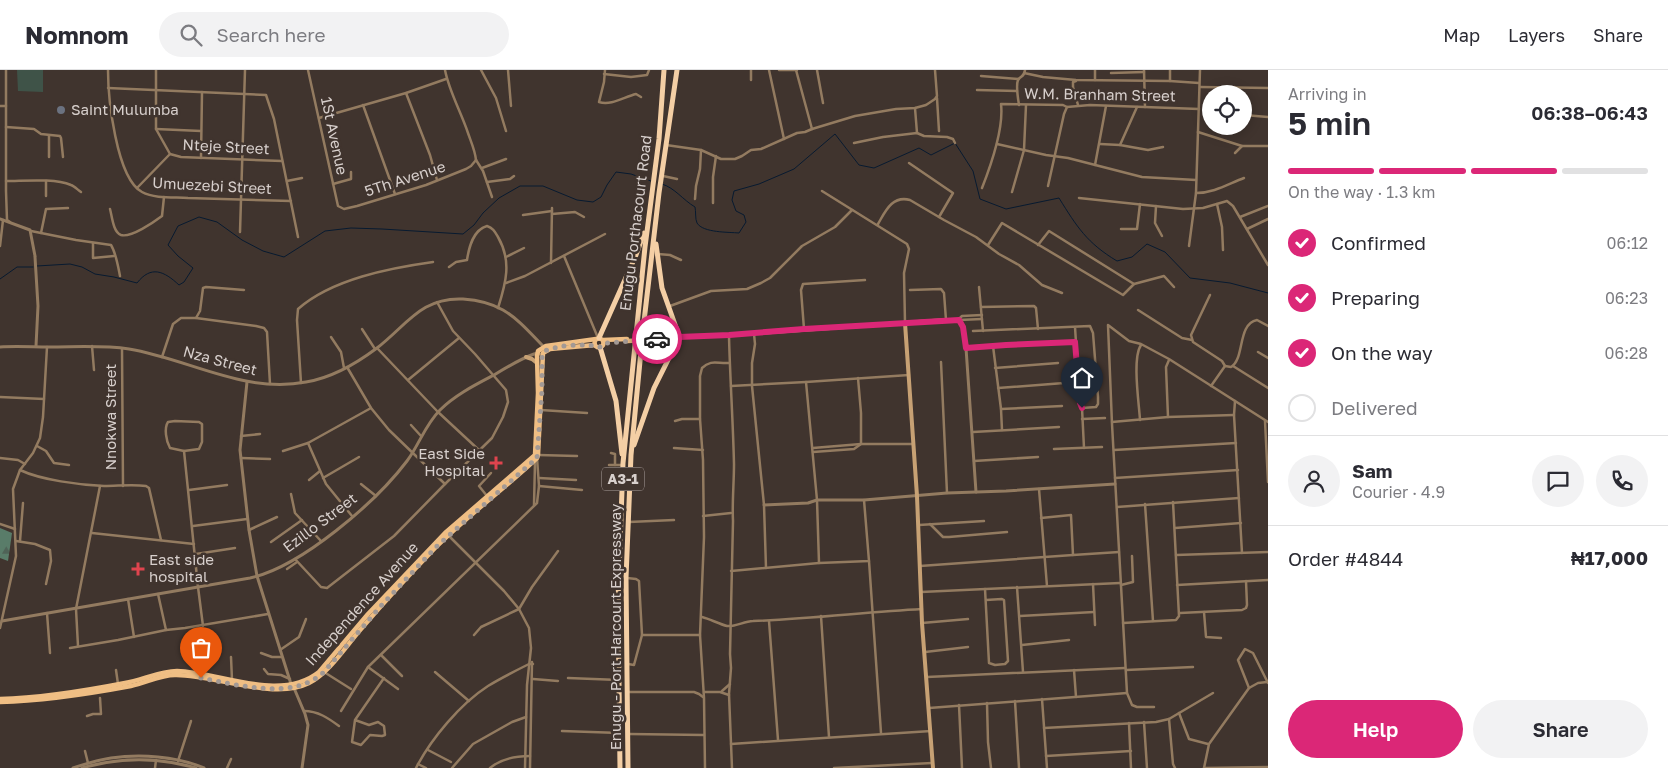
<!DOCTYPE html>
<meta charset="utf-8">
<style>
body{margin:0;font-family:"Golos Text",sans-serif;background:#f2f2f3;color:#2b2b33;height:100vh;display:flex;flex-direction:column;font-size:19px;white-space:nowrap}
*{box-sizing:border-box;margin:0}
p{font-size:16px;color:#7c7c81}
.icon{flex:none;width:28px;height:28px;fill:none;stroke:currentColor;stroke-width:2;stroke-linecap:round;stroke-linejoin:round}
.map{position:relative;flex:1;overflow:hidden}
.details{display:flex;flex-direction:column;background:#fff;width:400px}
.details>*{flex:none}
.controls{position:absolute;left:1202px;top:15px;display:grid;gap:10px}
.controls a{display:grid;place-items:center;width:50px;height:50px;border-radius:50%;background:#fff;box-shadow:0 2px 12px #0003;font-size:25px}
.pin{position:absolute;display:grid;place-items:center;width:42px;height:42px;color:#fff;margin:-51px -21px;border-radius:50% 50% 50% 0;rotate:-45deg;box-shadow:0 0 5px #0007}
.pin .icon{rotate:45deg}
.courier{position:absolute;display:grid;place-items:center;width:50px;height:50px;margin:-25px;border:4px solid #db2777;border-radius:50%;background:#fff;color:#222;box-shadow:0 1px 6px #0007}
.overview em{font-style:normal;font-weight:600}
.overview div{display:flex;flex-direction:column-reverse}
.overview{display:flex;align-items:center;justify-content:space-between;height:85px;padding:0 20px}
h1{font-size:32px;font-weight:600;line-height:38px}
.bar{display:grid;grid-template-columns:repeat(4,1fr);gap:8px 5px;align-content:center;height:60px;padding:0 20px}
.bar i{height:6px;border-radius:4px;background:#e1e1e2}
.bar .current{background:#db2777}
.bar p{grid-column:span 4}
.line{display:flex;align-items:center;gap:12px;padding:0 20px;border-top:1px solid #e1e1e2}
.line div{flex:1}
.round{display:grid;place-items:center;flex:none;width:52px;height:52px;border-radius:26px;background:#f2f2f3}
ol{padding:0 20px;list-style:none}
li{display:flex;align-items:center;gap:15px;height:55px}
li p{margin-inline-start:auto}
li .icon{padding:5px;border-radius:50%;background:#db2777;color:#fff;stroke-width:4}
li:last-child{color:#7c7c81}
li i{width:28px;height:28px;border:2px solid #e1e1e2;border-radius:50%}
.button{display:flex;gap:10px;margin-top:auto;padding:10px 20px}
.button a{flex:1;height:58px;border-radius:30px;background:#db2777;color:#fff;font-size:20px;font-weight:600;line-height:58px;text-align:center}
.button a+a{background:#f2f2f3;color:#2b2b33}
header{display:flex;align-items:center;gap:30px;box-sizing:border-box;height:70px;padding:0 25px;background:#fff;border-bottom:1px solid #e1e1e2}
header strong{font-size:24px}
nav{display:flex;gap:28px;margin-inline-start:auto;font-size:18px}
.search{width:350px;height:45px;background:#f2f2f3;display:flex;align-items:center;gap:12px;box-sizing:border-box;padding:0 18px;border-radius:28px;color:#7c7c81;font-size:19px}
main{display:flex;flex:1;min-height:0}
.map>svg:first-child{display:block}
.forest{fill:url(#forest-firs)}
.pitch{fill:#3f5348}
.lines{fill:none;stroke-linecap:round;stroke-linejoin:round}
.stream{stroke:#071a30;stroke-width:1}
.minor{stroke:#937b60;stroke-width:2.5}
.tertiary{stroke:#937b60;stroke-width:3}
.secondary{stroke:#c7a174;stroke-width:4}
.primary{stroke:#efbe84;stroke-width:4.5}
.trunk{stroke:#f4cfa5;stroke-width:5}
.primary-bridge{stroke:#efbe84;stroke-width:4.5}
.done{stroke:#a29995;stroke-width:5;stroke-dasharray:0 9}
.route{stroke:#db2777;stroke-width:6}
.worship-dot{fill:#6b7280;stroke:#40342e;stroke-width:2}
.health-dot{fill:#e0444e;stroke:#40342e;stroke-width:2}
.labels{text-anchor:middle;stroke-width:5;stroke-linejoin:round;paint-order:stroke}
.shield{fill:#40342e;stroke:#aaa09d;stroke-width:1}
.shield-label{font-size:14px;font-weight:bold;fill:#d7cfcc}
.street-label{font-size:15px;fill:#d7cfcc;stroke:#40342e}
.poi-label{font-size:15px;fill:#d7cfcc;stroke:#40342e;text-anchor:start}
</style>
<header>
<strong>Nomnom</strong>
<div class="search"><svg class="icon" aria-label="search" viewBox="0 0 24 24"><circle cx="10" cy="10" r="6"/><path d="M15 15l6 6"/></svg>Search here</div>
<nav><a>Map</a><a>Layers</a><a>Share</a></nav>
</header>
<main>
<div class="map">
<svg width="1268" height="698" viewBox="0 0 1268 698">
<defs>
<pattern id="forest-firs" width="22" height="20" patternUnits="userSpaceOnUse" patternTransform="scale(1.25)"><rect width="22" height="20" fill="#597c69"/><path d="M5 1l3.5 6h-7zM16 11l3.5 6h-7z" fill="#4f6357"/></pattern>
</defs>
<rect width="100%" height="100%" fill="#40342e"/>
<!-- forest -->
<path class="forest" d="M0,458L12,463L8,491L0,488Z"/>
<!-- pitch -->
<path class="pitch" d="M17,0H43V22L18,21Z"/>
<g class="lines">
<!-- stream -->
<g class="stream">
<path d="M662,114C675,118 683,130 695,137C696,141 695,149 697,153C703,163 729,162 739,163L746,152L744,145L736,141L732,130L734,121L759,114L794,99L835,64L859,95L874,98L919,78L931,85L955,73L973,101L980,129L1006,139L1059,128C1077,157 1087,173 1117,191L1132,187L1147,174L1165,182L1190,208L1230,213L1268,223"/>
<path d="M37,196L70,194L82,197L95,204L114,207L137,213C151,195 164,201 179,215L184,212L193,198L178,186L168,175L178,156L199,147L217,152L242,170L263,181L284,187L325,161L351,158L382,159L463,164L474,155L483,143L499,128L520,116H543L577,130L593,132L601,127L607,115L616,102L631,104L651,111"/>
<path d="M0,209L17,197H33"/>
</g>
<!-- minor -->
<g class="minor">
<path d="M6,0V121L7,150L10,152"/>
<path d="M108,0C108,27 116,108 142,122C155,129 174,127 188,128C222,129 257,130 291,131"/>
<path d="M156,0V59L170,84L181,87L282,91"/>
<path d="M308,0L338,136L344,139L357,136L426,115L466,99L471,96L476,90"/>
<path d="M445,0C449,21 461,42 468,63C471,72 475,80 476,90"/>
<path d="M481,0L496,28L506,61"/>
<path d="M508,0L511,36"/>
<path d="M605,0L604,12L599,32C611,36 624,27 636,24L641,27"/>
<path d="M751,0V10"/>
<path d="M769,0L784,69"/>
<path d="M779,0H797"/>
<path d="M796,0L812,59"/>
<path d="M817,0L823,33"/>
<path d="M1144,0L1145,37"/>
<path d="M1024,3L1043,7L1076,10L1170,11V0"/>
<path d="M1111,3L1144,2"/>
<path d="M604,4L631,7L647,5L649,0"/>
<path d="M981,6L1019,9"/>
<path d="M1095,10V0"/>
<path d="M1076,11L1073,12V17L1078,35"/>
<path d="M1170,11L1199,13"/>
<path d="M1200,17L1268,18"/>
<path d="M108,18L266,25L274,49L298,167"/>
<path d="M977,20L1017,21"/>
<path d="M406,23L430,85L437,110"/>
<path d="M1234,24V17"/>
<path d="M937,28L939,61"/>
<path d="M363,35L395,124"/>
<path d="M1019,35C1018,29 1016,15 1018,10C1021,5 1024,8 1025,0"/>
<path d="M0,36H6"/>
<path d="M1137,37L1120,75L1148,80L1163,77"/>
<path d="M915,38L917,63"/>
<path d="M1244,45L1268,47"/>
<path d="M319,48L406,23L446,9"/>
<path d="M6,57L34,59L41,64L60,66L61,68L63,87"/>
<path d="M156,59L201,61"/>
<path d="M1198,62L1242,76H1268"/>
<path d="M49,66V87"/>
<path d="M854,73L883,67L917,63L924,66L947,67L953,69L955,73"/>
<path d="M997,74L1046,85L1068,88L1142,107L1196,110"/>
<path d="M1100,74L1120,75"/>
<path d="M666,75L701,80L721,89H735L742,86L751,80L761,79L797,63L805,62L812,59L855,46L896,39L915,38L926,35L935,29L937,26L935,0"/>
<path d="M1235,83L1242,76"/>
<path d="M201,88L202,22"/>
<path d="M476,90L483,101L492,127"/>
<path d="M909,93L953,123L939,147"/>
<path d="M1095,95L1106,36"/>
<path d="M482,98L506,89"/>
<path d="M663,106L677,109"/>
<path d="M6,111C24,111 54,108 71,115C74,116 78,120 81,122"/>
<path d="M46,111V126"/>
<path d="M287,111L302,108"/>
<path d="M487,112L510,109L514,106"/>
<path d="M333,114L351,109V102"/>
<path d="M1048,116L1064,44L1067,37"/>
<path d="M137,118L170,84"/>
<path d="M982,118C991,95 1004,59 1001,34L1063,35L1067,37L1090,35L1199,39"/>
<path d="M822,121L907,174L909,179L904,203L905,253"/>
<path d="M1012,122L1024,80L1026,35"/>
<path d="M1196,123C1214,123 1228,114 1244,108"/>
<path d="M1079,128L1183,139L1203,138L1227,131L1233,136L1268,195"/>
<path d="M695,129L696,116L700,99L701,80"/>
<path d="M713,133V107L716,86"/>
<path d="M1217,134L1222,157L1223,180"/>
<path d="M1156,136L1155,153L1162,166"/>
<path d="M110,139C112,146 113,162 121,165C131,168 154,152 162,146L164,127"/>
<path d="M552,144L575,142L584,147"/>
<path d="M523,145L552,141"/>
<path d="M1240,147L1268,136"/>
<path d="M878,154C885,142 892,125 910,130L944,150L976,167L999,184L1019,195L1042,215L1062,223"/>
<path d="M1121,159H1137L1140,134"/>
<path d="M1247,159L1268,149"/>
<path d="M31,161L76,170L111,175C116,183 118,196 120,206"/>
<path d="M240,162L245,0"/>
<path d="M41,163L46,139L68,138"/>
<path d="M93,173V188L114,186"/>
<path d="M988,175L1002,153L1123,225L1134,214L1164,206L1174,217"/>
<path d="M1038,175L1049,161L1134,214"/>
<path d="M0,176L3,150"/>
<path d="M1189,176L1196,123L1200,0"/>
<path d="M658,184L670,185L681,190"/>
<path d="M564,186L598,268"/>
<path d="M506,187L524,178"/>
<path d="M551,193L552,138"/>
<path d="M449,197L456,192L467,190C469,177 473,160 487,156C493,158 495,162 498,167C512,191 506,213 498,238"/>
<path d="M506,213L525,206L605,164"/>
<path d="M979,217L983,261"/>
<path d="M910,220L941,219L944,223L946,250"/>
<path d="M1210,225L1191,265L1193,272L1222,291L1225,296"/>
<path d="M437,232L453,261L475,284L506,320L508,332L503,347L492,368L445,414"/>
<path d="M670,236L711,221L747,219L761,213L770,208L802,176L835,157L852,140"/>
<path d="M981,237L1034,236L1036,238L1038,259"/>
<path d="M1138,240L1182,268L1192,270"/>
<path d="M196,248L200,241L203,218L206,217L244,220"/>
<path d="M959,249L962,246L982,245"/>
<path d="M959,250L982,249"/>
<path d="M362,259L375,279"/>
<path d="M804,259L801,220L803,214L865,210"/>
<path d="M973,261L1090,256L1093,263L1098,327V334L1096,337L1082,338L1080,335L1075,257"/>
<path d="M754,264L755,274L752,293V316L764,435L766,498"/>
<path d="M729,266C730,308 733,351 734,394C734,413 732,433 733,451L730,584L731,598L729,624L732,698"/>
<path d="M331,267L341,282L344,298"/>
<path d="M92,276L94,300"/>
<path d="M993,276L1001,339L1002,360"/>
<path d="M377,278L438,342L480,381"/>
<path d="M966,278L1006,275L1075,272"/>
<path d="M122,279L123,416"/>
<path d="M1258,282L1268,288"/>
<path d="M162,287L173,254L181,248H196L256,256L264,258L267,262L270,314"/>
<path d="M941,292L947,423"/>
<path d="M1233,296L1268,318"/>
<path d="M995,298L1058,293"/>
<path d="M408,310L459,268"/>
<path d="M806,312L817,430L819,493"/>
<path d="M301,313L297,250L298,239C332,209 390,198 433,192"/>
<path d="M731,316L806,312L909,305"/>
<path d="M1211,316L1225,296L1231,297C1245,289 1237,254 1257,250L1268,256"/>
<path d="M998,318L1064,313"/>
<path d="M0,327L44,329"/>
<path d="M1235,331L1234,345L1242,483"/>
<path d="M1082,338L1084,378"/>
<path d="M1001,339L1062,336"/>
<path d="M541,340L587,343"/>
<path d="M1168,347L1166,297L1169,290"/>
<path d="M1082,349L1105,348"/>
<path d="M1140,350C1139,333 1132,288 1141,275"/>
<path d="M175,351L199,352L202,354V372L199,379L184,381L170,378C166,371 164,358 168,352Z"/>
<path d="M675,351L682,349H700"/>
<path d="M1265,351L1268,412"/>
<path d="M1112,352L1168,347L1234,345"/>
<path d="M411,355L421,366"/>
<path d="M973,362L1059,357"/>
<path d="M241,366L260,364"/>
<path d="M308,373L326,414L352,446"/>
<path d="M37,376L46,381L54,393L69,395"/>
<path d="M674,378L703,380"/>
<path d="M813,378L861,374H913"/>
<path d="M1054,379L1102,377"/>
<path d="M1114,380L1236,373"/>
<path d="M184,381L198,517L203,556"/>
<path d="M283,381L308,373L371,338"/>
<path d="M813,382L854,379L861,374V343L858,308"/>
<path d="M611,383L615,384V395"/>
<path d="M538,385L577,386"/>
<path d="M0,388L18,390L25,394"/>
<path d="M241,388L270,389"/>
<path d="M974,391L1038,387"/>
<path d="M609,395H622"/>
<path d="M20,400C41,410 80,415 104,416C118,416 132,414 146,416L149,418L161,470"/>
<path d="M323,408L359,387"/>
<path d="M539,408L576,410"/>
<path d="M1115,408L1238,400"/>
<path d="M309,410L320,401"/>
<path d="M361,414L376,426"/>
<path d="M539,416L582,420"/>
<path d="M1039,419L1047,516"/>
<path d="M189,420L227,415"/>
<path d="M291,424L295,443L321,471"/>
<path d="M487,426L479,416L491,403"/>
<path d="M1145,434L1153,551"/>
<path d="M534,435L535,392"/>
<path d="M1117,437L1239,428"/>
<path d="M703,446L731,443"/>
<path d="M1041,448L1071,445L1073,485L1119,482"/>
<path d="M629,452L674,450"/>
<path d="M0,454L15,459"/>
<path d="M930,454L943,467H949L1007,462"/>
<path d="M919,455L984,451"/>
<path d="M193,456L247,449"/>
<path d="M1175,458L1241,453"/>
<path d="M249,460L277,447"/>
<path d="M92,463L194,474"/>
<path d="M449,466L504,521L519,539L529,558L531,578L527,615L525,698"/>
<path d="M16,471L35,474L50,480L51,491L46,514"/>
<path d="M20,471L23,433"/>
<path d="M271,472L302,450"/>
<path d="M196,484L235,478"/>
<path d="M1176,485L1268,482"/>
<path d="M295,489L321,517L327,518L394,466L445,414L389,360L371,338L347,297"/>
<path d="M869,491L881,663"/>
<path d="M920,496L1073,485"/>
<path d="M287,499L297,492"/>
<path d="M731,501L819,493L869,491L864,430"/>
<path d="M627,508L636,509L639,511L642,565"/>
<path d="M1093,514L1095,555"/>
<path d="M1121,515L1133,512L1132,486"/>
<path d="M1177,515L1268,510"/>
<path d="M1017,517L1023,602"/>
<path d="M985,519L989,593L995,595L1005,594L1008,591L1004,530L1002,529L986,530"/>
<path d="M921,522L1120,513"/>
<path d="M158,524L166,560L185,558L268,544"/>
<path d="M128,529L134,567"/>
<path d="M1204,542L1206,567L1221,568"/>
<path d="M47,543L50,583"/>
<path d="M1180,543L1242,540L1246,538L1247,535L1246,511"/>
<path d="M821,546L829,667"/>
<path d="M1020,546L1094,542"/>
<path d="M702,547C710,549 719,554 727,556C736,557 744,551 753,551C810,549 866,542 922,539"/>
<path d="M769,551L778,670"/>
<path d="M922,553L968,549"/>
<path d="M1123,553L1176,550L1179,546L1173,432"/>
<path d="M0,558L16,486L13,419L20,400L33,383L40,368L43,347L47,277"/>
<path d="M474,565L481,557L519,539L532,517L558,481"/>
<path d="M1022,575L1069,570"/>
<path d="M78,576L76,539L100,416"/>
<path d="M70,578L118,570L166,560"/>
<path d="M280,580L299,567L306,549"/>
<path d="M925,582L968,577"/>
<path d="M261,583L272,587H282"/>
<path d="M381,585L402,606"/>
<path d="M231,587L232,610"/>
<path d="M628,594L634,595L642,565H700"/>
<path d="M368,597L398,619"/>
<path d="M264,599L268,604L281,605L290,609"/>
<path d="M116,600L118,614"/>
<path d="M1074,600L1076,627"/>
<path d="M1126,600L1193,597"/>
<path d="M324,602L351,619"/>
<path d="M435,602L469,631"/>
<path d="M927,607L1125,598"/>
<path d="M568,608L619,610"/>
<path d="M533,609L558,611"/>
<path d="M1249,618L1238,590L1245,579L1253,583L1268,613"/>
<path d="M722,621L730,614"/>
<path d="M628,622H694L699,624L703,627"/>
<path d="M704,622H720L729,625"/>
<path d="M1042,629L1047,698"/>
<path d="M1015,631L1019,698"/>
<path d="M987,633L988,672L991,698"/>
<path d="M959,635L962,698"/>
<path d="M1154,637H1137L1132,635L1127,623L1112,354L1108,255L1129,271L1141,274L1169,289L1268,352"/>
<path d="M929,638L1127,623"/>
<path d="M304,641C318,641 328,648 339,656"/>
<path d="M341,641L368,597L537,433L539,416L537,388"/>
<path d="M1179,643L1189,669L1208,674"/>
<path d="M87,646L93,644H101L100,628"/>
<path d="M1169,649L1173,694L1175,698"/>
<path d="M355,650L369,655L378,652L384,656L385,665L382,666L370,665L361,675L352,672L355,650L384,608"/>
<path d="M1144,652L1147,698"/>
<path d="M1129,653L1131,698"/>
<path d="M1044,658L1156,652L1169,649L1213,623"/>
<path d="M562,661L620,663"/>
<path d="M629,664L704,665"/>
<path d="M731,674L931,661"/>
<path d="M428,680L451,692"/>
<path d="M85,681L88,693"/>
<path d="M1046,686L1131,681"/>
<path d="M178,691L191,651"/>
<path d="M418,694L426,698"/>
<path d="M155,698L156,690"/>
<path d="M227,698L231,689"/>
<path d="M416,698C431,669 460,634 488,616C501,608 515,601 529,594H533"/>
<path d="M452,698L473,674L512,652L526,647"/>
<path d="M490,698C502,688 516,686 530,686"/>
<path d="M530,698L532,592"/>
<path d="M705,698L704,628L700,565L704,467L703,390L700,349V306L702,298C711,289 718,294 729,293"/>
<path d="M834,698L932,693"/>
<path d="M1204,698L1209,674L1249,618L1258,613L1267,612"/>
<path d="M1204,698L1268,697"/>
</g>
<!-- tertiary -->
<g class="tertiary">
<path d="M0,149L30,160L35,186"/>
<path d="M35,187L38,236L36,276"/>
<path d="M959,250L963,257L966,278L976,422"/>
<path d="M0,277C16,276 33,277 49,277C76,277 102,275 129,279C189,289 244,324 306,312C331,308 357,293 377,278C407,255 421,227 463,229C477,230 491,233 503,240C520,250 531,264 545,278"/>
<path d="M247,312L240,380L249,460L257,506L291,614"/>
<path d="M764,435L808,433L817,430H864L947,423L1006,421L1115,414"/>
<path d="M2,551L250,508C301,497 376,432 407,391C419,375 425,355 440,340C455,325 475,315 494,305C507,297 520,289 534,284L538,283L542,285"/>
<path d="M294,618L305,644L308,655L302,698"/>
<path d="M73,698C85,694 98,690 111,688C140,684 176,686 204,698"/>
<path d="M82,698C120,687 158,687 196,698"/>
</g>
<!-- secondary -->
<g class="secondary">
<path d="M905,253L917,426L922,553L933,698"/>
<path d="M679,267L729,265L946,250H959"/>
<path d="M526,287L532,289L537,293"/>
</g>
<!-- primary -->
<g class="primary">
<path d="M650,268L678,263V270H651"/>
<circle cx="599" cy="273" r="4.5"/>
<path d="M603,270L627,269"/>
<path d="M0,629C42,628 84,621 125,613C142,610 160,601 177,601C220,602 280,633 319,602L368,544L445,463L535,385L538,323L537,286L538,281L546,276L596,269"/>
<path d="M0,632C44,631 88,624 131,616C146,613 160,605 175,605C214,604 273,631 309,613C329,603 346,576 361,559C385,531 410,504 435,478C467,446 504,419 537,388L538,385L543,283L550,279L595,275"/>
</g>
<!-- trunk -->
<g class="trunk">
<path d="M656,174L662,218L678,263"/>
<path d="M599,268L636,185L644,163"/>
<path d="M600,277L616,331L622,384"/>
<path d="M634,375L654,318L678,270"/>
<path d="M620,698L618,530L623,393L645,177L659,69L664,0"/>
<path d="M628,698L626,508L631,385L643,260L659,123L677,0"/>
</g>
<!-- primary-bridge -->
<path class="primary-bridge" d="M627,271L651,270"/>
</g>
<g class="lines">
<!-- done -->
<path class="done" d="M201,608C239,615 293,631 324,602L380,537L437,476L537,388L542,320V288L545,281C557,275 587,273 600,277L603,274L607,273L657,269"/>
<!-- route -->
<path class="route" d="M657,269L678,270L679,267L729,265L804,259L959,250L963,257L966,278L1006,275L1075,272L1080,333L1082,338"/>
</g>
<!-- markers -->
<circle class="worship-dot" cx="61" cy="40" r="5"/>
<g class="health-dot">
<path d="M493.5 385.5h5v5h5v5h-5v5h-5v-5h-5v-5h5z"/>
<path d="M135.5 491.5h5v5h5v5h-5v5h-5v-5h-5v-5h5z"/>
</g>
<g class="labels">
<!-- shield labels -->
<rect class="shield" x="602" y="397.5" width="42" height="23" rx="4"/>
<g class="shield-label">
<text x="623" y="414">A3-1</text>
</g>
<!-- street labels -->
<g class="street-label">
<text transform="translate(1100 25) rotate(1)" y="5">W.M. Branham Street</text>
<text transform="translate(334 66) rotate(78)" y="5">1St Avenue</text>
<text transform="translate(226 77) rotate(3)" y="5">Nteje Street</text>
<text transform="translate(405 109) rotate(-18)" y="5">5Th Avenue</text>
<text transform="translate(212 116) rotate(3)" y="5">Umuezebi Street</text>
<text transform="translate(636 153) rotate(-83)" y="5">Enugu Porthacourt Road</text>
<text transform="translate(220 291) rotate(15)" y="5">Nza Street</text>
<text transform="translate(111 347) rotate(-90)" y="5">Nnokwa Street</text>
<text transform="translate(320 453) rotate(-37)" y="5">Ezillo Street</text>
<text transform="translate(362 534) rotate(-48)" y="5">Independence Avenue</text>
<text transform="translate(616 557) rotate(-90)" y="5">Enugu - Port Harcourt Expressway</text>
</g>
<!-- poi labels -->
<g class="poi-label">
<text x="71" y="45">Saint Mulumba</text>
<text x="485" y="389" text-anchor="end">East Side<tspan x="485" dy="17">Hospital</tspan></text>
<text x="149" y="495">East side<tspan x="149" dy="17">hospital</tspan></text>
</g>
</g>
</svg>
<div class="controls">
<a><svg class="icon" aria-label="locate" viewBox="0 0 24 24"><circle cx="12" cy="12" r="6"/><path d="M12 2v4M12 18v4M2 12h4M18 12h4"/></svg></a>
</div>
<div class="pin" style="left:201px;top:608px;background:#ea580c"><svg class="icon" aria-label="bag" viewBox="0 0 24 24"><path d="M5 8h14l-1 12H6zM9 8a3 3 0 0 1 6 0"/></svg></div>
<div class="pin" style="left:1082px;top:338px;background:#1f2937"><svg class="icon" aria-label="home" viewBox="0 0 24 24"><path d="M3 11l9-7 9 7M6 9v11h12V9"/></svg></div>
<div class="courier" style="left:657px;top:269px"><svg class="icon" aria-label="car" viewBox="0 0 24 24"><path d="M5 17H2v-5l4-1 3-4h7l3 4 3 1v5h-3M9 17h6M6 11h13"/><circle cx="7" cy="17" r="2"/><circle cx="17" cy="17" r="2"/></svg></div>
</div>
<section class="details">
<div class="overview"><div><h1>5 min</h1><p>Arriving in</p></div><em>06:38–06:43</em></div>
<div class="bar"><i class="current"></i><i class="current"></i><i class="current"></i><i></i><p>On the way · 1.3 km</p></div>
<ol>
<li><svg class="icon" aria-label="check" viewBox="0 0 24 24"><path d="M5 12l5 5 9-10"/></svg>Confirmed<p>06:12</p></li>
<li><svg class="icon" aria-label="check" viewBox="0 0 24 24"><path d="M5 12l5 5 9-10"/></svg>Preparing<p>06:23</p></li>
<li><svg class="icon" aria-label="check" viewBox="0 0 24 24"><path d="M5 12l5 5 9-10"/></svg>On the way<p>06:28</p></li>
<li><i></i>Delivered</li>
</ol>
<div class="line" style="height:90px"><a class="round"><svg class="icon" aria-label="person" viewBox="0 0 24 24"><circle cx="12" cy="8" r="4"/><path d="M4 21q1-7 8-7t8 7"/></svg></a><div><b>Sam</b><p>Courier · 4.9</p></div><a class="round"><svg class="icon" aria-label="chat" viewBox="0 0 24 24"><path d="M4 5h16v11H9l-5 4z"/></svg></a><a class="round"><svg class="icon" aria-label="phone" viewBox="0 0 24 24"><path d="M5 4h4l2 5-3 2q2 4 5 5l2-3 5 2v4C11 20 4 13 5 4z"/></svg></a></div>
<div class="line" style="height:65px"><div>Order #4844</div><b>₦17,000</b></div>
<div class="button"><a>Help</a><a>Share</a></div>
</section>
</main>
